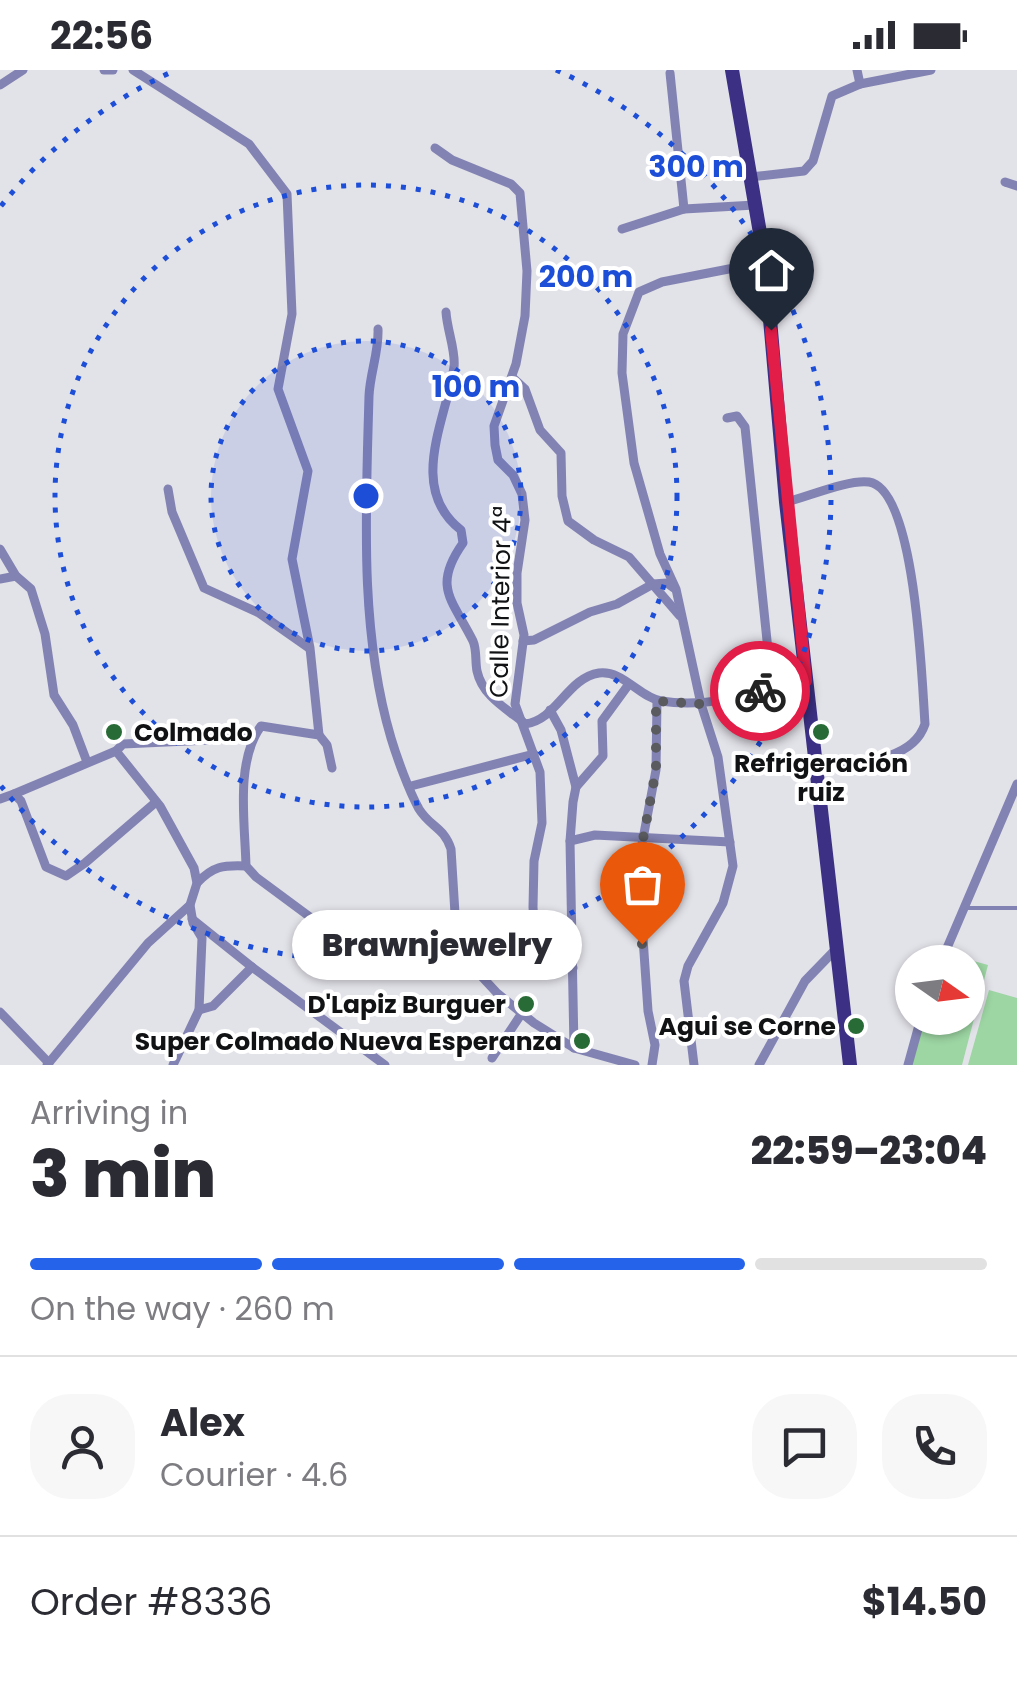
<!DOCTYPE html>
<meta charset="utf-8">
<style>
body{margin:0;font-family:Poppins,sans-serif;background:#f7f7f7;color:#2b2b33;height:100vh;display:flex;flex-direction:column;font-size:38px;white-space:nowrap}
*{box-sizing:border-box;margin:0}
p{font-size:32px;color:#7c7c81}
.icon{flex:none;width:55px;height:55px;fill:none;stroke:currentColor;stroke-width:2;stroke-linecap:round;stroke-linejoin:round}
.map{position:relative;height:995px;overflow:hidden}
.details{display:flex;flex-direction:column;background:#fff;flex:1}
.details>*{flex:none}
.needle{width:65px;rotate:104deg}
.tools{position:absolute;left:895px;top:875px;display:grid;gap:20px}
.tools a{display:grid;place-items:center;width:90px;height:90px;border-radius:50%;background:#fff;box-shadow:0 2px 8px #0004;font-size:50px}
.pin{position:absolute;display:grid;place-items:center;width:85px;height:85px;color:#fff;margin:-102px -42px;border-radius:50% 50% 50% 0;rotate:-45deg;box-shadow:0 0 10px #0007}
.pin .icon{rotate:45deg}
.courier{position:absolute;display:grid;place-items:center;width:100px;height:100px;margin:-50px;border:8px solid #e11d48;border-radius:50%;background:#fff;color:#222;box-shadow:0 2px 12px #0007}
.bubble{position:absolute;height:70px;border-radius:35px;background:#fff;box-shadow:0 2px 8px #0004;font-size:32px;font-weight:800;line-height:70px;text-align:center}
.head em{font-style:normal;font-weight:800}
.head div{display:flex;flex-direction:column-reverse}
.head{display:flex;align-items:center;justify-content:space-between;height:170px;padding:0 30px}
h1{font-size:65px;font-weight:800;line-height:75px}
.bar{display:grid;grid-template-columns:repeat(4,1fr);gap:15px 10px;align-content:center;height:120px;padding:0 30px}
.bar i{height:12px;border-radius:8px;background:#e1e1e2}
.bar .current{background:#2563eb}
.bar p{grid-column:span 4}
.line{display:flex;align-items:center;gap:25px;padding:0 30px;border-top:2px solid #e1e1e2}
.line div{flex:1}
.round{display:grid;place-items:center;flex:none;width:105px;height:105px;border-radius:40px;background:#f7f7f7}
.status{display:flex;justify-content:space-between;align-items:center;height:70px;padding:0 50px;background:#fff;direction:ltr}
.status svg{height:28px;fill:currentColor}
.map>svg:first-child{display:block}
.green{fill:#9dd5a3}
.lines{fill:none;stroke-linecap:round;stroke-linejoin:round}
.lane{stroke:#8383b3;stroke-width:4}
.street{stroke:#8383b3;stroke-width:9}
.primary{stroke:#3b3083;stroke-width:14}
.done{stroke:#5a5b5f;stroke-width:10;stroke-dasharray:0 18}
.route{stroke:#e11d48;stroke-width:12}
.ring{fill:none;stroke:#1d4ed8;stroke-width:5;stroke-dasharray:5 10}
.poi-dot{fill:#286b36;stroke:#fff;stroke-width:4}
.labels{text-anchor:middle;stroke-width:8;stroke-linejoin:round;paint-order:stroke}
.street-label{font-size:25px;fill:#111214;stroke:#fff}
.poi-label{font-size:25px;font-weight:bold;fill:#111214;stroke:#fff;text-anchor:end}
.centre{fill:#1d4ed8;stroke:#fff;stroke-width:5}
.ring-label{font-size:30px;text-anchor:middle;font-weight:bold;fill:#1d4ed8;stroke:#fff;stroke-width:8;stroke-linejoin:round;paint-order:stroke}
</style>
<div class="status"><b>22:56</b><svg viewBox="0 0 49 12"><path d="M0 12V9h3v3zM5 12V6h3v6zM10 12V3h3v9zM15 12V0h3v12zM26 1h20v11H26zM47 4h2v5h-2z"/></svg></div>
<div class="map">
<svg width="1017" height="995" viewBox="0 0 1017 995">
<rect width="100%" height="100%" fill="#e2e2e9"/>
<!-- green -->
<g class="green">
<path d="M945,883L988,895L962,995H908L921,948H968V892H941Z"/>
<path d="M989,920L1017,928V995H968Z"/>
</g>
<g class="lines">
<!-- lane -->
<path class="lane" d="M967,838H1017"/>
<!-- street -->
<g class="street">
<path d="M104,0H113"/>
<path d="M133,0L249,74L287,124L292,244L278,319L308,401L292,489L310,578L319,665"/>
<path d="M670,3L684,139"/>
<path d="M860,14L931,0"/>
<path d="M0,15L23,0"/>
<path d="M435,78L452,90L511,114L520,123L527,201L525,246L516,294L494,356L495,375L498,390L513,405L522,424L525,450L517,503V533L524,565L515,634L540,702L542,753L534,791L533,837L536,886L543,896L573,898"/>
<path d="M750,107L804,101L813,91L832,26L860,14L857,0"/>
<path d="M1005,112L1017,116"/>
<path d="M622,159L684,139L755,135"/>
<path d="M446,242C447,260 456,281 454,297C446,350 407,418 461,460L463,473C432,517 452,529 473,571C477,580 475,591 477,601C482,625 505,638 523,652"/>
<path d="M378,259C379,282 370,303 369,326C366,438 359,560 391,668C397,688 409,721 419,739C430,757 444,757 451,779L458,892"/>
<path d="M512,307L525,319L540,360L561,383L562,426L568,451L594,470L629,487L680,546"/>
<path d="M727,348L737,346L745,357L772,619"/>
<path d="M168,419L172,442L204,518L259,543L309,578"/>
<path d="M786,432C807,427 849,409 869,412C916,419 922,613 925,654C912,694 852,692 816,697"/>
<path d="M0,479L16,506L31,519L45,564L54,625L73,655L87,692"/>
<path d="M0,509L16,506"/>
<path d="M523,571L534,570L590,542L617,534L653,514L667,513L674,518"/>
<path d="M550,640L561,660L576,717"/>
<path d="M525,654C557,650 567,608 599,603C623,600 639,627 661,631C710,639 759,622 806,611"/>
<path d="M116,681L160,736L194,798L197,813L190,835L193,853L202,868L199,940L173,995"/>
<path d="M332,698L327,675L319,665L261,656C235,692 245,753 246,796L256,807L333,864L371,881L400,888H444L471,895L497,923L534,953L574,978L635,995"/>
<path d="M411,716L534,684"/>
<path d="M14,724L116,681L123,674L252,668"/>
<path d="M0,729L14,724L21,731L46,797L66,806L85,793L156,732"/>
<path d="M570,771L595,765L730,772"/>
<path d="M197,813C213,796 223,795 246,796"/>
<path d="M192,849L252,897L385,995"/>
<path d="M941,892L1017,714"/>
<path d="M199,940L213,936L252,897"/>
<path d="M0,942L49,993"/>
<path d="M574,978L570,771L573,732L576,717L603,686L602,651L629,614"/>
<path d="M492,988L522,943"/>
<path d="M47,995L148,873L190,835"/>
<path d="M652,995L655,975L648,941L638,795L656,700L657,631"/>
<path d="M694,995L684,911L688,896L723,833L733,796L718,687L701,634L676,519L660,484L634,393L622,303L623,264L639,222L662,212L765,192"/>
<path d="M759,995L805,911L837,878"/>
<path d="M908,995L921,948"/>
</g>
<!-- primary -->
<path class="primary" d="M732,0L765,192L786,432L850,995"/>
</g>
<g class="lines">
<!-- done -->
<path class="done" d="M642,874L638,796L656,700V631L701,634L760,621"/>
<!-- route -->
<path class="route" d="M760,621L806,611L771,260"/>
</g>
<!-- distance rings -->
<circle cx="366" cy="426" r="155" fill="#1d4ed8" fill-opacity=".12"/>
<g class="ring">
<circle cx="366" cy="426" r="155"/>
<circle cx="366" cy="426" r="311"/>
<path d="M1 136A466 466 0 0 1 176 0M556 0A466 466 0 1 1 1 716"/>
</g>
<!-- markers -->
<g class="poi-dot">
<circle cx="114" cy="662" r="10"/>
<circle cx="821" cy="662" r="10"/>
<circle cx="526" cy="934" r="10"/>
<circle cx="856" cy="956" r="10"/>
<circle cx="582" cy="971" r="10"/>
</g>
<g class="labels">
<!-- street labels -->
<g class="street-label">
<text transform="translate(500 532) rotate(-89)" y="9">Calle Interior 4ª</text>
</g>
<!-- poi labels -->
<g class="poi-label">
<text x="134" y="671" text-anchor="start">Colmado</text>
<text x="821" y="702" text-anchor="middle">Refrigeración<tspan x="821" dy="29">ruiz</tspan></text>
<text x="506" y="943">D'Lapiz Burguer</text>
<text x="836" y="965">Agui se Corne</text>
<text x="562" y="980">Super Colmado Nueva Esperanza</text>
</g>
</g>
<circle cx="366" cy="426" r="15" class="centre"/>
<g class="ring-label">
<text x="696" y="107">300 m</text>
<text x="586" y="217">200 m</text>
<text x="476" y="327">100 m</text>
</g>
</svg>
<div class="tools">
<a><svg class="needle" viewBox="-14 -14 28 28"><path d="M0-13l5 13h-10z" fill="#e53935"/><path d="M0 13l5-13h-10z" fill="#7c7c81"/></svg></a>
</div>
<div class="pin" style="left:642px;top:874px;background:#ea580c"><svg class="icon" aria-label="bag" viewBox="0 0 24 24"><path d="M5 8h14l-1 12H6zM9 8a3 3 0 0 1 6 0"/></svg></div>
<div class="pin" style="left:771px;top:260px;background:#1f2937"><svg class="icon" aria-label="home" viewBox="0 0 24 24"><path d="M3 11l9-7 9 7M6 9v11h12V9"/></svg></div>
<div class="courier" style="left:760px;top:621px"><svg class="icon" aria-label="bike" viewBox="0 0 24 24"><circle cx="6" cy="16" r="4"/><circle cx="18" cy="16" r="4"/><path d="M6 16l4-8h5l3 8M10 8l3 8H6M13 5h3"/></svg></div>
<div class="bubble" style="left:292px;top:840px;width:290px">Brawnjewelry</div>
</div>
<section class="details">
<div class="head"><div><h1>3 min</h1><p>Arriving in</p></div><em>22:59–23:04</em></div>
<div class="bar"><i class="current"></i><i class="current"></i><i class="current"></i><i></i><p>On the way · 260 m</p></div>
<div class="line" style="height:180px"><a class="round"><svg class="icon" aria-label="person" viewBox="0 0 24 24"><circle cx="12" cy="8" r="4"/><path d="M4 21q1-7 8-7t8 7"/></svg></a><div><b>Alex</b><p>Courier · 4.6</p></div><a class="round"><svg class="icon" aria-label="chat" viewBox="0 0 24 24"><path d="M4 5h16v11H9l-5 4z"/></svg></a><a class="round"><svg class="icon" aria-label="phone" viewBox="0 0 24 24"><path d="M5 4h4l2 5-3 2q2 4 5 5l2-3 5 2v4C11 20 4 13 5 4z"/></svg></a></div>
<div class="line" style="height:130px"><div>Order #8336</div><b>$14.50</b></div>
</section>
